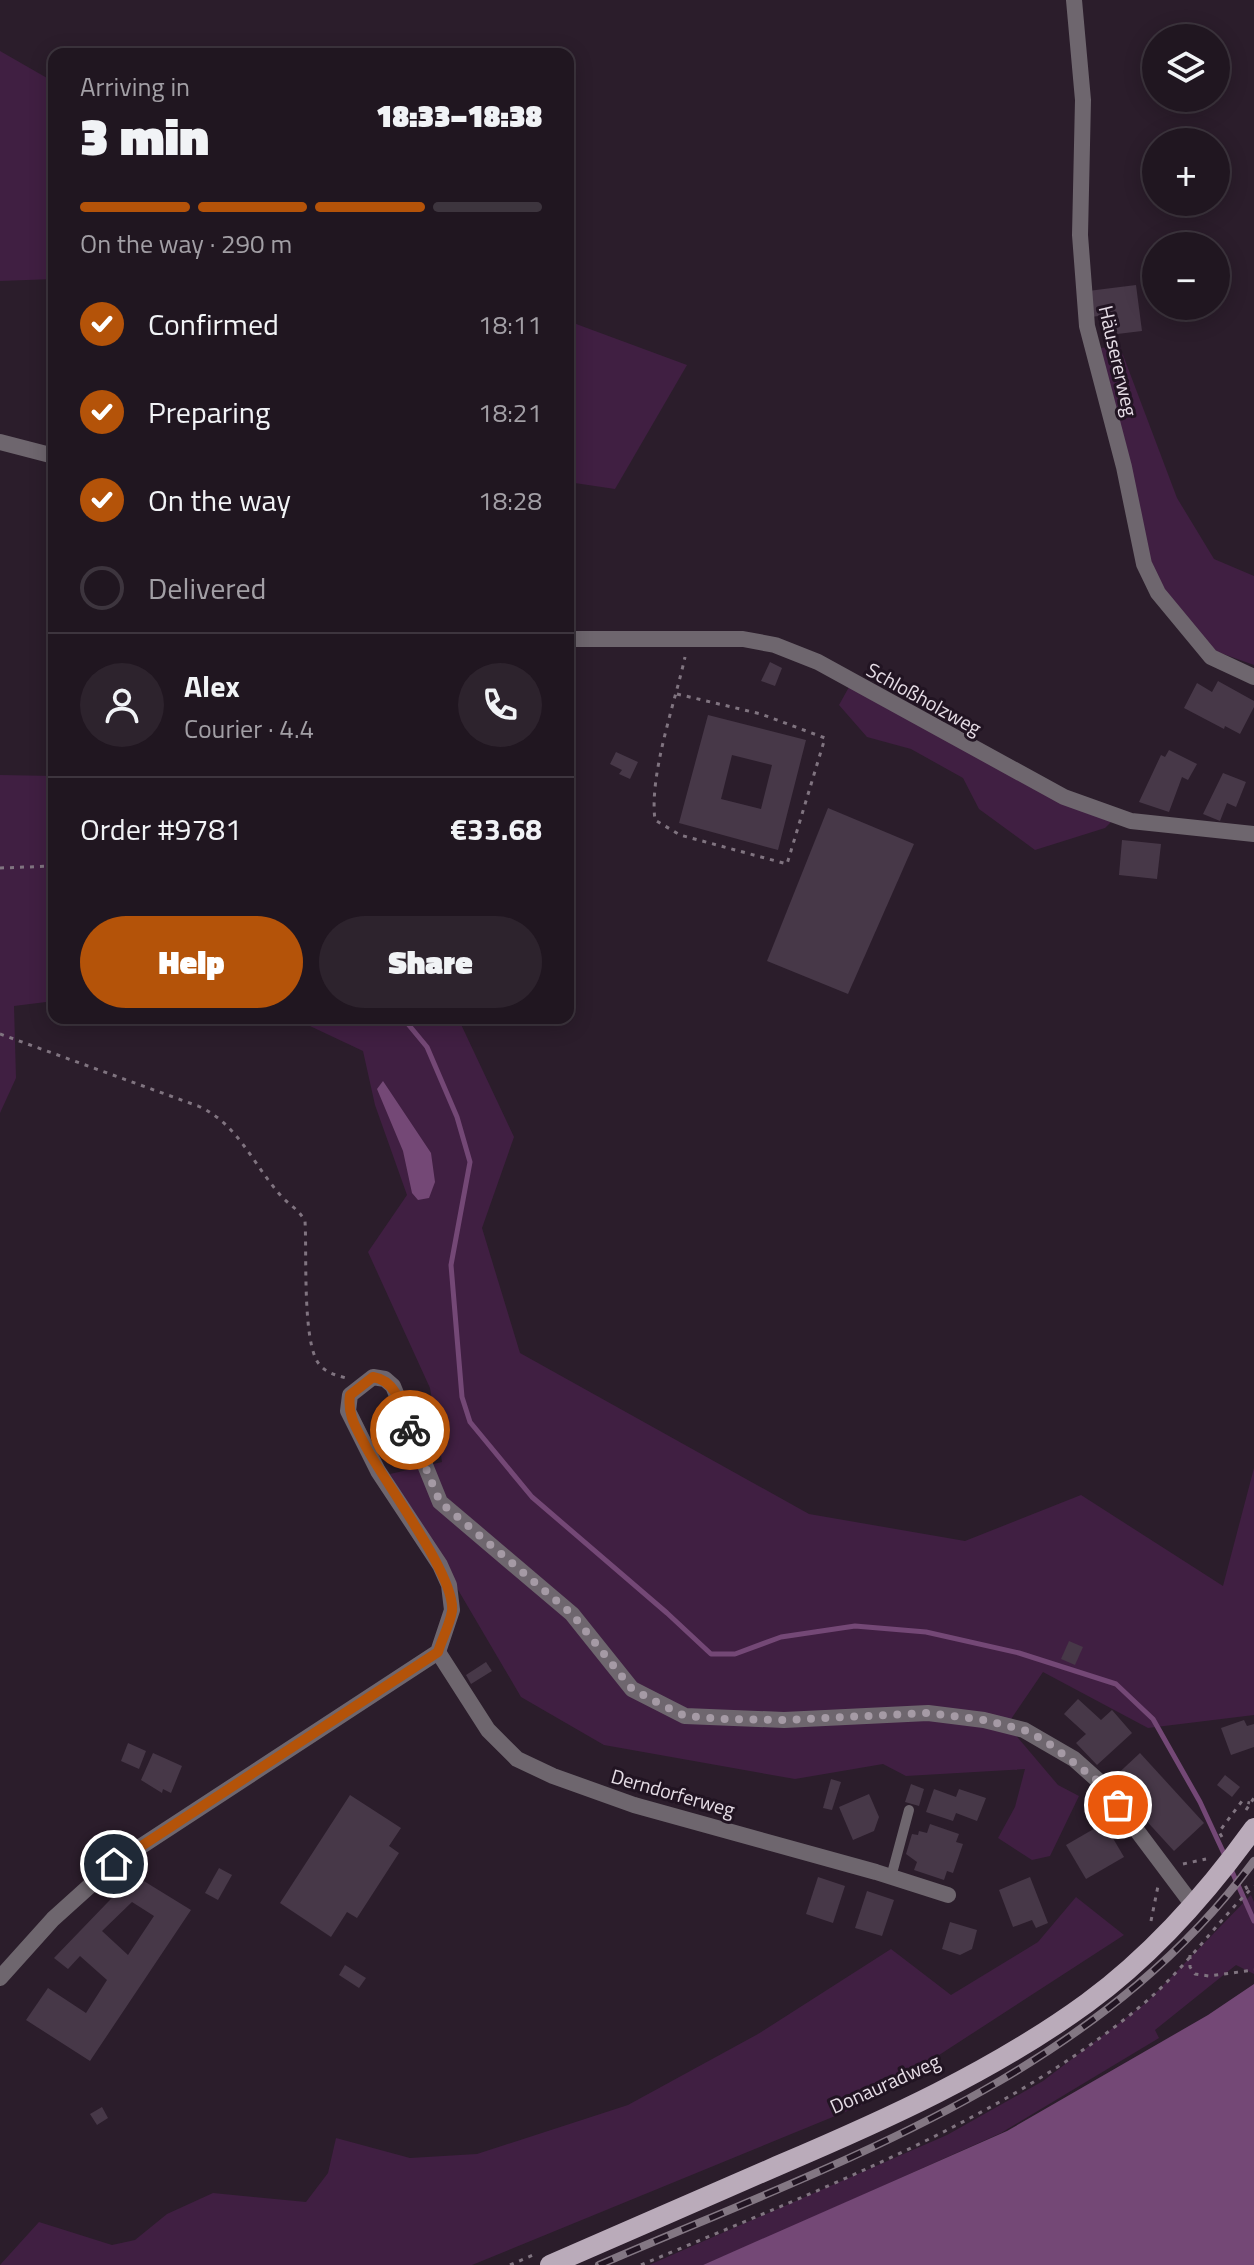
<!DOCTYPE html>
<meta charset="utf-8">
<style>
body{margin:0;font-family:"Titillium Web",sans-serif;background:#2d232d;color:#f1f3f6;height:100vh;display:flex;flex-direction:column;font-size:30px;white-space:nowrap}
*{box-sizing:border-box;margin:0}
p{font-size:26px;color:#a29fa5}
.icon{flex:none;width:44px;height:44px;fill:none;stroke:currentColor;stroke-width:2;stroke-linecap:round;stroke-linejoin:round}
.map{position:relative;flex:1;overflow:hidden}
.drawer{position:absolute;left:48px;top:48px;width:526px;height:976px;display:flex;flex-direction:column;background:#201620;border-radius:16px;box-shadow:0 4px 20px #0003,0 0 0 2px #3d353e}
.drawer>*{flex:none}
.tools{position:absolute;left:1142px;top:24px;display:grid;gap:16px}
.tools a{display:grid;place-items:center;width:88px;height:88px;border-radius:50%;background:#201620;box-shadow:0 4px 20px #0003,0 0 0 2px #3d353e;font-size:40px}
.pin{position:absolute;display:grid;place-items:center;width:68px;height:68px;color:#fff;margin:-34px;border:4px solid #fff;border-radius:50%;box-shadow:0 2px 8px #0007}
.courier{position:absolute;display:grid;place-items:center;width:80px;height:80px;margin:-40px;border:6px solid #b45309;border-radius:50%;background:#fff;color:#222;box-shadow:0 2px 10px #0007}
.headline em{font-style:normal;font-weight:800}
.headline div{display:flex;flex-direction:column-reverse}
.headline{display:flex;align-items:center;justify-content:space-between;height:136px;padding:0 32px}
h1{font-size:52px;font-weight:800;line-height:60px}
.bar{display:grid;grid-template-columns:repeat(4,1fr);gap:12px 8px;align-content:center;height:96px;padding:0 32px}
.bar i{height:10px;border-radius:6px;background:#3d353e}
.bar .on{background:#b45309}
.bar p{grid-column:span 4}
.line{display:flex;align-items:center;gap:20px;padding:0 32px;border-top:2px solid #3d353e}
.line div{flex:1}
.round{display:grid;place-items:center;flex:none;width:84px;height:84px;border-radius:42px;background:#2d232d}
ol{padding:0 32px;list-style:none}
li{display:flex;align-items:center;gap:24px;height:88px}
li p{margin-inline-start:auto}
li .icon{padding:8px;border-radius:50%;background:#b45309;color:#fff;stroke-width:4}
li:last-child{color:#a29fa5}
li i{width:44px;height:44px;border:4px solid #3d353e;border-radius:50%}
.action{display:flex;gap:16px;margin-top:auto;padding:16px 32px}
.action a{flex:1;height:92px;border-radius:48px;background:#b45309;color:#fff;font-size:32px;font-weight:800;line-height:92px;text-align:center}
.action a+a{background:#2d232d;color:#f1f3f6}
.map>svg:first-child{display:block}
.green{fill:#401f42}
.water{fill:#744876}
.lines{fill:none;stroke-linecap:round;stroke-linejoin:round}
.stream{stroke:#744876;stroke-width:5}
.building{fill:#473848;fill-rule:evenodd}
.path{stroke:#807480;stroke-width:3;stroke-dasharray:4 6;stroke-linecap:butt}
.service{stroke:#6e666e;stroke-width:10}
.minor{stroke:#6e666e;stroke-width:16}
.primary{stroke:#baabba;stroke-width:20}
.rail-casing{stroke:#837783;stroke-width:8}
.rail{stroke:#211422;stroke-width:5;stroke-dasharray:15;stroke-linecap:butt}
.done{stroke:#a59aa5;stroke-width:8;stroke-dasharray:0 14.4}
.route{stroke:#b45309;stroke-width:10}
.labels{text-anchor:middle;stroke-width:6;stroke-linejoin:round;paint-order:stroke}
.street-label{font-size:20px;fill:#e6dde6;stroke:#211422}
</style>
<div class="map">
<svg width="1254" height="2265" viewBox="0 0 1254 2265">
<rect width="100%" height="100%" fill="#2b1d2b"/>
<!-- green -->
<g class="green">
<path d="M0,51L54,82V279L0,281Z"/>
<path d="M568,321L687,365L615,489L568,482Z"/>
<path d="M1120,347L1177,498L1214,559L1254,576V665L1215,651L1163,589L1148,556L1097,348Z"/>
<path d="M849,687L1114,819L1105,828L1035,850L979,809L963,778L911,749L867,737L839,705Z"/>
<path d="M0,775L54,776V1001L14,1006L16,1078L0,1113Z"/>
<path d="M293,1018H458L514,1137L482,1228L520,1353L809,1514L965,1541L1081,1495L1223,1586L1254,1468V1715L1148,1728L1043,1672L1007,1725L1058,1785L1079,1796L1050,1856L1032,1860L998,1838L1015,1807L1025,1769L906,1776L883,1764L795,1779L604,1745L521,1697L390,1474L442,1462L430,1388L368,1252L407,1195L375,1105L363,1051Z"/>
<path d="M1251,1895L1254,1902V1974L1236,1965L1155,2030L1159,2038L1001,2133L771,2236L703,2265H649L947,2135L1043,2081L1147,2002Z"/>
<path d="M1076,1897L1124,1935L862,2105L472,2265H0L39,2222L112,2245L135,2240L167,2214L213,2193L306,2202L328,2173L336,2138L410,2158L477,2154L628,2105L758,2034L891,1949L951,1995L1038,1942Z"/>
</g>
<!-- water -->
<g class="water">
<path d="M383,1081L431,1153L435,1182L429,1198L418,1200L412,1193L403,1151L377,1089Z"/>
<path d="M1254,1984V2265H703L1007,2131L1208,2015Z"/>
</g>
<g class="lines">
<!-- stream -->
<g class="stream">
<path d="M403,1018L427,1047L457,1117L470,1162L451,1265L462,1397L470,1422L532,1497L667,1613L711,1654H735L781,1637L855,1626L926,1632L1019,1653L1116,1684L1153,1719L1200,1802L1226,1858"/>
<path d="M1230,1867L1254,1921"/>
</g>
</g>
<!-- building -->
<g class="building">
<path d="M1136,285L1142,331L1109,335L1106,315L1091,317L1088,291Z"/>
<path d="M770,662L782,668L775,686L761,681Z"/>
<path d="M1218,681L1254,701V707L1240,734L1225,726L1224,729L1184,708L1197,683L1212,692Z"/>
<path d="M708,715L806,740L778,850L679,823ZM732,755L772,765L761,809L721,799Z"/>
<path d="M1169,750L1197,764L1188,780L1182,777L1169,812L1139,802L1161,755L1165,757Z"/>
<path d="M616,752L638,762L630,779L619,774L622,770L610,764Z"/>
<path d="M1223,773L1246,782L1236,807L1227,803L1220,821L1203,814Z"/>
<path d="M828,808L914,844L848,994L767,961Z"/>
<path d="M1122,840L1161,844L1157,879L1119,875Z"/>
<path d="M1069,1641L1083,1647L1075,1665L1061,1659Z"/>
<path d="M486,1662L492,1671L471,1684L466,1675Z"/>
<path d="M1078,1699L1101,1720L1112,1710L1132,1733L1097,1765L1076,1743L1086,1734L1064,1714Z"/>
<path d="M1244,1720L1247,1726L1254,1724V1747L1231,1755L1221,1728Z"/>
<path d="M128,1743L146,1751L139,1769L121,1761Z"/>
<path d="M153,1753L182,1766L171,1793L163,1789L162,1793L141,1780Z"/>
<path d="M1140,1753L1204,1823L1174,1851L1110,1781Z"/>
<path d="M1225,1775L1240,1787L1232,1797L1217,1785Z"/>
<path d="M831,1779L841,1782L832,1810L823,1808Z"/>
<path d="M911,1784L924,1789L919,1806L905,1802Z"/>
<path d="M934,1789L956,1797L959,1789L986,1798L977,1821L956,1813L953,1821L926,1812Z"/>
<path d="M869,1794L879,1817L874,1831L853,1840L839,1807Z"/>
<path d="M350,1795L401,1828L389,1846L399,1853L357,1918L347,1912L331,1937L280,1903Z"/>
<path d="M1104,1823L1124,1857L1086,1879L1066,1845Z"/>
<path d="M930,1824L959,1834L956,1842L963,1844L953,1873L947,1871L944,1880L914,1870L917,1862L906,1854L912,1834L918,1835L919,1831L927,1833Z"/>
<path d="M219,1868L232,1875L218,1900L205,1893Z"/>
<path d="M134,1875L191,1910L90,2061L26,2020L48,1988L86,2013L107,1980L80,1956L68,1969L54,1958ZM132,1902L154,1916L128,1955L102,1931Z"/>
<path d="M818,1877L845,1886L833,1923L806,1914Z"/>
<path d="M1030,1877L1048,1923L1036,1928L1032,1920L1013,1927L999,1890Z"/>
<path d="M867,1891L894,1900L882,1936L855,1928Z"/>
<path d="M950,1922L977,1930L972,1949L960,1955L942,1949Z"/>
<path d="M345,1965L366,1978L359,1988L339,1975Z"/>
<path d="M102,2107L108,2118L97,2125L90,2114Z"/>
</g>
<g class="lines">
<!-- path -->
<g class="path">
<path d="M677,694L761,714L825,738L787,864L680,835L655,820C649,774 675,703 685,657"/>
<path d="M0,868L54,866"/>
<path d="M0,1034L198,1106C239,1124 254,1167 283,1198C291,1206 299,1210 305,1221C307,1251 302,1343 319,1364C326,1373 336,1375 346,1378"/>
<path d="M1246,1810L1254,1798"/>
<path d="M1222,1837L1219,1832L1242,1801L1250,1803"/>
<path d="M1183,1864L1206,1859"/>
<path d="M1241,1877L1248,1891"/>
<path d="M1151,1921L1158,1886"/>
<path d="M1190,1955V1967L1195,1974L1209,1976L1254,1970"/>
<path d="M510,2265L533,2255"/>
<path d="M641,2265C808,2194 1003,2122 1142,2005C1184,1970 1215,1924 1254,1886"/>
</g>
<!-- service -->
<path class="service" d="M891,1877L909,1810"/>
<!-- minor -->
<g class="minor">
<path d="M1074,0L1083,100L1080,235L1087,326L1124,467L1144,564L1158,593L1211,657L1254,677"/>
<path d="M0,442L54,456"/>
<path d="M568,639H743L775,645L818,662L1064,797L1131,821L1254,834"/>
<path d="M438,1652L488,1730L517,1759L553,1776L634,1805L876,1872L948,1895"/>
<path d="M0,1978L53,1919L114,1864L438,1652L452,1610L449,1585L440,1565L378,1471L348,1411L350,1395L373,1377L385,1379L393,1386L440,1502L572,1614L632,1689L685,1716L784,1720L928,1713L984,1720L1024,1730L1074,1759L1102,1784L1192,1904"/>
</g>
<!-- primary -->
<path class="primary" d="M550,2265C626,2232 701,2199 777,2166C885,2120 992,2072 1087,2003C1151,1956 1208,1892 1254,1828"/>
<!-- rail casing -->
<g class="rail-casing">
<path id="rail" d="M599,2265C837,2162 1093,2078 1254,1861"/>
</g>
<!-- rail -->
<use href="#rail" class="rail"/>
</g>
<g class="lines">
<!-- done -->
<path class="done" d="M410,1430L440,1502L572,1614L632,1689L660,1704L685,1716L723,1719L784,1720L928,1713L984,1720L1024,1730L1044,1740L1102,1784L1118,1805"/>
<!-- route -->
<path class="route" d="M114,1864L438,1652C442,1639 450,1624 452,1611C456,1577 385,1483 366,1447C357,1429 347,1416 350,1395L373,1377C398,1381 402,1409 410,1430"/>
</g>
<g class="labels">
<!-- street labels -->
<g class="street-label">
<text transform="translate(1118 361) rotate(77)" y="7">Häusererweg</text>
<text transform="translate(924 699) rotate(29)" y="7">Schloßholzweg</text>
<text transform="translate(673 1793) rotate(16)" y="7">Derndorferweg</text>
<text transform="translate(885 2084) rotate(-24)" y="7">Donauradweg</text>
</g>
</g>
</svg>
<div class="tools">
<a><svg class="icon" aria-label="layers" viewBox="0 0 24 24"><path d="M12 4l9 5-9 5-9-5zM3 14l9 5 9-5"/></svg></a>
<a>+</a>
<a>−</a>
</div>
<div class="pin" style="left:1118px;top:1805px;background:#ea580c"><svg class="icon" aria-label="bag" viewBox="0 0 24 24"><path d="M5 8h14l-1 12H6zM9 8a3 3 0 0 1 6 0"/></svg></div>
<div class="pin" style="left:114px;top:1864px;background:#1f2937"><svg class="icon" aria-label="home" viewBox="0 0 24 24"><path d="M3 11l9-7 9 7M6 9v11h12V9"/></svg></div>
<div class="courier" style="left:410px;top:1430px"><svg class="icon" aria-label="bike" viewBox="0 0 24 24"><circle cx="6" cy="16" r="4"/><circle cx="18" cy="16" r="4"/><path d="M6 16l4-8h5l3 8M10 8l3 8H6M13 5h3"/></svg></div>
<section class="drawer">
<div class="headline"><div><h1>3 min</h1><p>Arriving in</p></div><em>18:33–18:38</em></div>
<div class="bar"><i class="on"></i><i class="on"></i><i class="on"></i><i></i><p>On the way · 290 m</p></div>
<ol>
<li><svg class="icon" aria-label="check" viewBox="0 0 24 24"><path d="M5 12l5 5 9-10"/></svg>Confirmed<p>18:11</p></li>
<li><svg class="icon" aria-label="check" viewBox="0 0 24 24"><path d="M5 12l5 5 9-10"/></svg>Preparing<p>18:21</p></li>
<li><svg class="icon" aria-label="check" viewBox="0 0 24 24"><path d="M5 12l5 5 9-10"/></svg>On the way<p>18:28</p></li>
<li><i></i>Delivered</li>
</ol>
<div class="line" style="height:144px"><a class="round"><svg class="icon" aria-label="person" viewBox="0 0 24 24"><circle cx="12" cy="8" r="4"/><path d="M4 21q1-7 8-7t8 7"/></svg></a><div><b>Alex</b><p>Courier · 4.4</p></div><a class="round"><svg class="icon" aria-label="phone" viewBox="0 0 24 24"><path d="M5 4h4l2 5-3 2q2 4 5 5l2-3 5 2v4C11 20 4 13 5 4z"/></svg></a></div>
<div class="line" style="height:104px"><div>Order #9781</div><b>€33.68</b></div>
<div class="action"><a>Help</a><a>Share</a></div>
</section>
</div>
